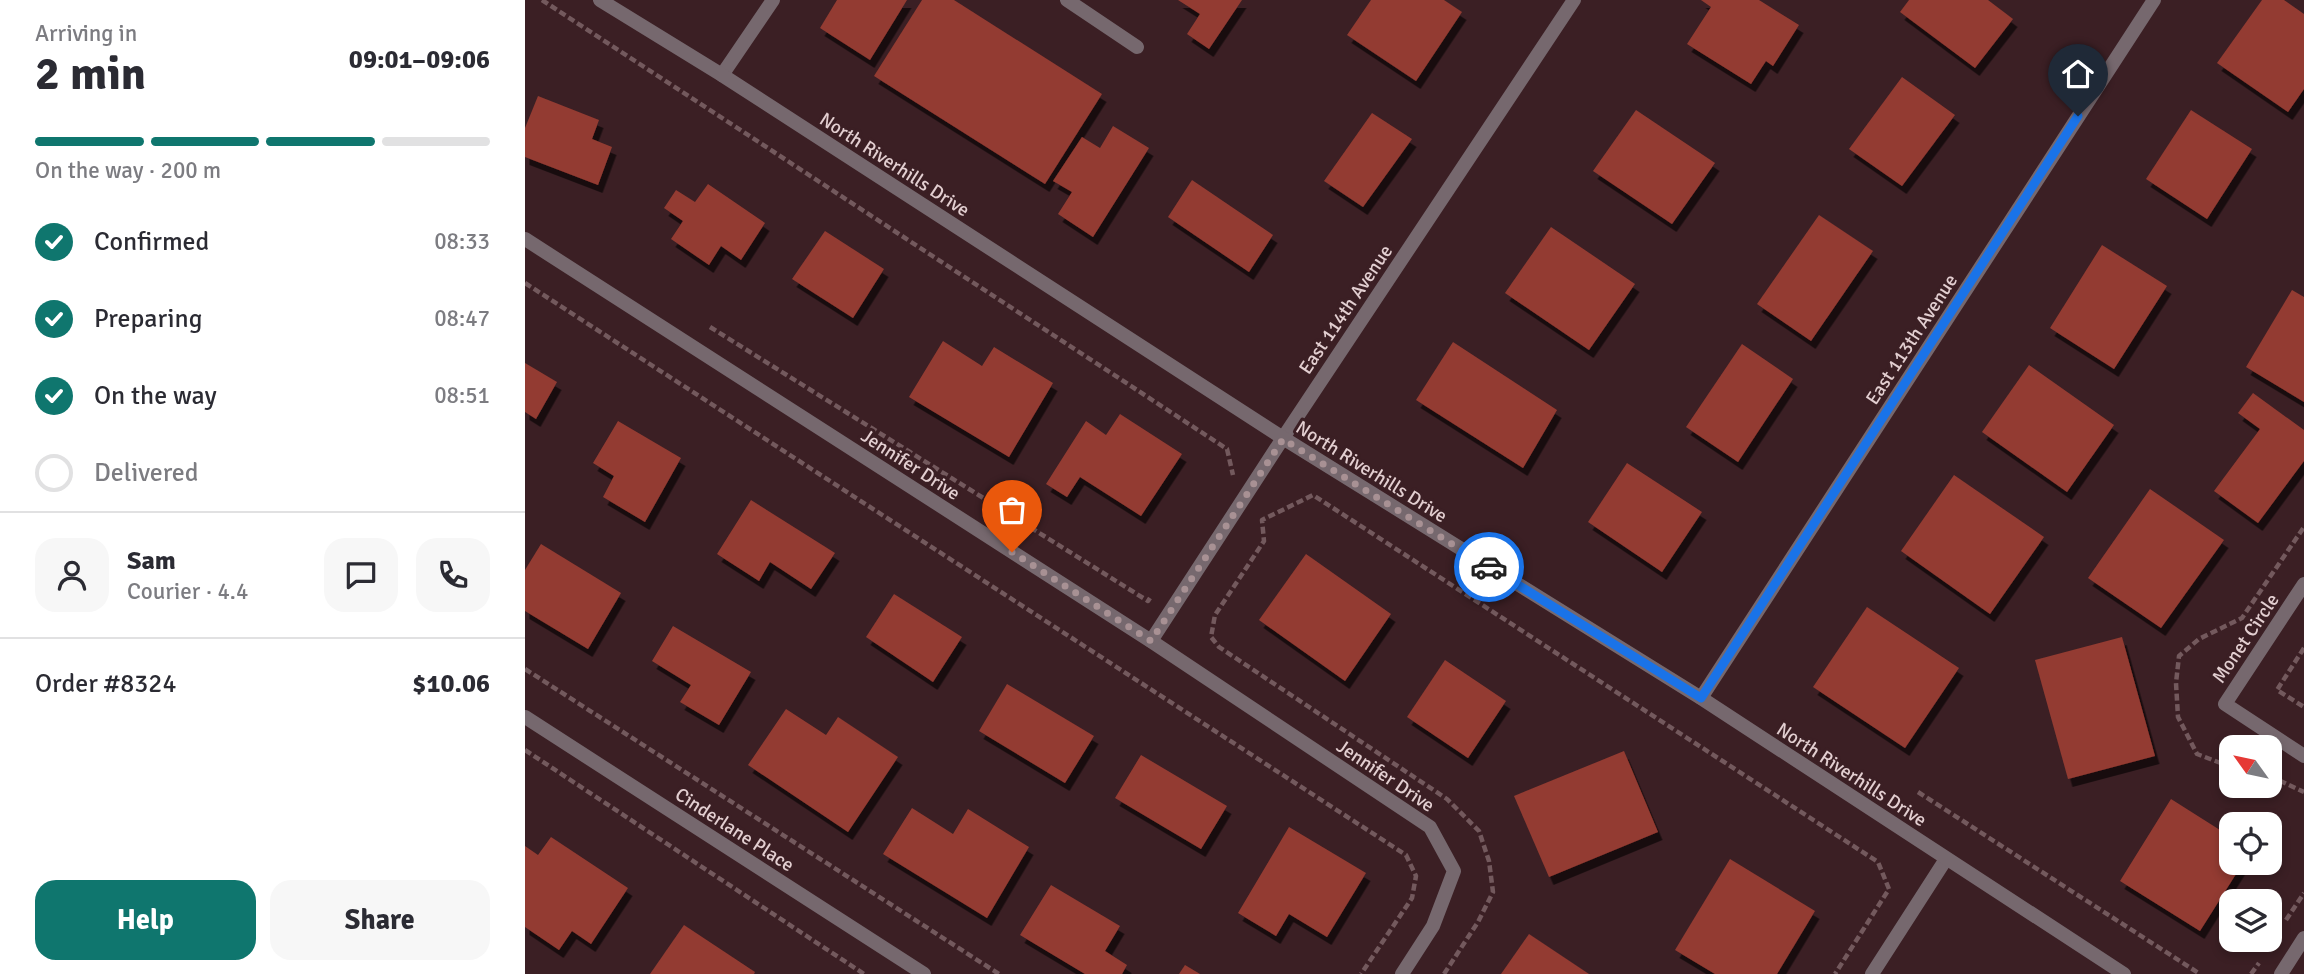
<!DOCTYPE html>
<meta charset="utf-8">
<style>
body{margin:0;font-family:Signika,sans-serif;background:#f7f7f7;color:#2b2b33;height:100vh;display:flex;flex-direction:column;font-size:26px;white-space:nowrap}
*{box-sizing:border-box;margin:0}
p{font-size:23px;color:#7c7c81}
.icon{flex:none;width:38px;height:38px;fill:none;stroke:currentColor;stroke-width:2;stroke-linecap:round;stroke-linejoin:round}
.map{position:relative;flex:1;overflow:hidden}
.side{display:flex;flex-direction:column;background:#fff;width:525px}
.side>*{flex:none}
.needle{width:46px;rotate:303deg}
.controls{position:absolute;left:1694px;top:735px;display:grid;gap:14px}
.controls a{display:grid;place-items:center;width:63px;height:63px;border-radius:14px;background:#fff;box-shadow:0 4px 10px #0003;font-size:35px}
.pin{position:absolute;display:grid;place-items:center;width:60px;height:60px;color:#fff;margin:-72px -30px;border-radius:50% 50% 50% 0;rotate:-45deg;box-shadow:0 0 7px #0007}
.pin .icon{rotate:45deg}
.courier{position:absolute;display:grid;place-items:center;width:70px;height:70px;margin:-35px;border:5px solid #1a73e8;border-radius:50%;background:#fff;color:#222;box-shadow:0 2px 9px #0007}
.head em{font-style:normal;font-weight:800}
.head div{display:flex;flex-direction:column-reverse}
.head{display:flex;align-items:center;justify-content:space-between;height:119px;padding:0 35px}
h1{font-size:46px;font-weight:800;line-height:52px}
.bar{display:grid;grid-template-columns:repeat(4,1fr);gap:10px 7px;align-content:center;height:84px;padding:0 35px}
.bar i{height:9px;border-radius:5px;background:#e1e1e2}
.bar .selected{background:#0f766e}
.bar p{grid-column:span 4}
.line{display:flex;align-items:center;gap:18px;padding:0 35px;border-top:2px solid #e1e1e2}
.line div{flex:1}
.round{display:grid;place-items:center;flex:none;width:74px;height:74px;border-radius:21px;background:#f7f7f7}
ol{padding:0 35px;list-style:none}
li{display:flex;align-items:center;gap:21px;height:77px}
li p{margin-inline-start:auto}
li .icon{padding:7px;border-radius:50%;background:#0f766e;color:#fff;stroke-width:4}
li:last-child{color:#7c7c81}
li i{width:38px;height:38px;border:4px solid #e1e1e2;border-radius:50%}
.primary-button{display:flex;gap:14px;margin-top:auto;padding:14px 35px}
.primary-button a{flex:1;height:80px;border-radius:21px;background:#0f766e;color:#fff;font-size:28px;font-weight:800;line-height:80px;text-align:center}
.primary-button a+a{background:#f7f7f7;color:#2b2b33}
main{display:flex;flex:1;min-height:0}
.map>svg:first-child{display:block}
.building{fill:#933b31;filter:url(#shadow)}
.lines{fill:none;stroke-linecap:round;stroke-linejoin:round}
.path{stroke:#73595d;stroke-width:4.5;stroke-dasharray:7 3.5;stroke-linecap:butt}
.minor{stroke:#76686e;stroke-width:14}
.tertiary{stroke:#76686e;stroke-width:14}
.done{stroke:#a89194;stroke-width:7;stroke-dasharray:0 12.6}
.route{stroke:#1a73e8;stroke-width:9}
.labels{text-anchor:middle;stroke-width:6;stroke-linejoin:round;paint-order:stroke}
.street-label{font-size:19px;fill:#e3cfd1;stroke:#3b1f24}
</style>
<main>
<section class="side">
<div class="head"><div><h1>2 min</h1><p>Arriving in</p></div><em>09:01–09:06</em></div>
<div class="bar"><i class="selected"></i><i class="selected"></i><i class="selected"></i><i></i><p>On the way · 200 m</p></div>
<ol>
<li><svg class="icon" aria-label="check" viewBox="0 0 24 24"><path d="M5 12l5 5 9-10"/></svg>Confirmed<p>08:33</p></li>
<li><svg class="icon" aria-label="check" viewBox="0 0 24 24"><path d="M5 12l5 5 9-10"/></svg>Preparing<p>08:47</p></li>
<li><svg class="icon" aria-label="check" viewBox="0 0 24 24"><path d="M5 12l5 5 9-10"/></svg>On the way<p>08:51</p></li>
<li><i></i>Delivered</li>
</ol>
<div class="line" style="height:126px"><a class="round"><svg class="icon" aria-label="person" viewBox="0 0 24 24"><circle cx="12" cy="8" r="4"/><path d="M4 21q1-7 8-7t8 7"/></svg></a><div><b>Sam</b><p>Courier · 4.4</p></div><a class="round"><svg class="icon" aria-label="chat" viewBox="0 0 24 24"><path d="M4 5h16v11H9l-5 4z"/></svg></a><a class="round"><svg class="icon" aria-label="phone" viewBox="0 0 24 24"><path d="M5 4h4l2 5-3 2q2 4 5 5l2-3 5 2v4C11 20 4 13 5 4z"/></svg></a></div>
<div class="line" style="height:91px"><div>Order #8324</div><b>$10.06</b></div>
<div class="primary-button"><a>Help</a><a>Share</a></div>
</section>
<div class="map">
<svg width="1779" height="974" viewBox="0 0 1779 974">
<defs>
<filter id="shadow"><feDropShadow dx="4.5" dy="8" stdDeviation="0" flood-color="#0009"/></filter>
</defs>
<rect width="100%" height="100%" fill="#3b1f24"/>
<!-- building -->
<g class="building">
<path d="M312,0H382L345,60L295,28Z"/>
<path d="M397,0H429L577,94L520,184L349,76Z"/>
<path d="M653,0H717L684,49L662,34L675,14Z"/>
<path d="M846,0H919L937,12L891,81L822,35Z"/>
<path d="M1176,0H1234L1274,25L1248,66L1241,61L1226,84L1162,44L1186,7Z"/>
<path d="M1384,0H1463L1488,19L1450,68L1375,12Z"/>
<path d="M1737,0H1759L1779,14V89L1763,112L1692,63Z"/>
<path d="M1377,77L1430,115L1377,186L1324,149Z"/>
<path d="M13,96L74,120L67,139L87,147L73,185L0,157V128Z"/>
<path d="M1111,110L1190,163L1147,224L1068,171Z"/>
<path d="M1666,110L1727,149L1682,219L1621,179Z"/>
<path d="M847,113L887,139L838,207L799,181Z"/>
<path d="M588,126L624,148L568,237L533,214L547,192L528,181L557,137L575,148Z"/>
<path d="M667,180L748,235L724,272L643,217Z"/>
<path d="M183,184L240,223L216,260L196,246L184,265L146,239L158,221L139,208L151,190L170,202Z"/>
<path d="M1294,215L1348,251L1286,341L1232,304Z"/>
<path d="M1026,227L1110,284L1064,350L980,293Z"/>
<path d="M300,231L359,269L328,318L267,279Z"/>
<path d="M1577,245L1642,286L1589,369L1525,328Z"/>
<path d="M1767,290L1779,297V402L1721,367Z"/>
<path d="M418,341L457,366L469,347L528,383L484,457L384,397Z"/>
<path d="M928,342L1032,410L998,468L891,400Z"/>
<path d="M1217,344L1268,379L1213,462L1161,427Z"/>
<path d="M0,363L32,382L11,419L0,412Z"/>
<path d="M1504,365L1589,425L1542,492L1457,432Z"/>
<path d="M1728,393L1779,430V461L1733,523L1689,491L1735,429L1713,413Z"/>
<path d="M595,414L657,454L616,516L555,477L542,497L521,484L561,421L581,435Z"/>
<path d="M93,421L156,458L120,522L78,497L89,476L68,463Z"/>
<path d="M1102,463L1177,512L1137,572L1063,522Z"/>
<path d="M1429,475L1519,537L1465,614L1376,551Z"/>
<path d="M1625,489L1699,540L1636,628L1563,578Z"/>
<path d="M226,500L310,553L286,589L245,562L234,581L192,554Z"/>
<path d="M16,544L96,593L63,649L0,611V570Z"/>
<path d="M781,554L866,614L820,681L734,620Z"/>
<path d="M369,594L437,637L408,682L341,637Z"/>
<path d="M1342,607L1434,668L1380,748L1288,687Z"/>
<path d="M148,626L226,672L194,725L155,702L166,685L127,661Z"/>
<path d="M1597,637L1630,756L1543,779L1510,660Z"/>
<path d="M920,660L981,701L943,758L882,717Z"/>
<path d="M482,684L569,736L540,783L454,731Z"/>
<path d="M261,709L301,735L313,717L373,757L323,832L223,765Z"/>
<path d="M1099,751L1133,832L1024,877L989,796Z"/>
<path d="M616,755L702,806L676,849L590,798Z"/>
<path d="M1646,799L1706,837V863H1718L1675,931L1595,881Z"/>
<path d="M387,808L428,834L443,809L504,847L462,918L358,854Z"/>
<path d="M764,827L841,873L802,937L764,914L751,936L713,913Z"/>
<path d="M26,837L103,888L66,944L47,931L34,950L0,927V846L13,855Z"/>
<path d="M1205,859L1290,911L1252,974H1190L1150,950Z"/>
<path d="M526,885L595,926L580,951L602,965L597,974H560L495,935Z"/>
<path d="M159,925L230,972L229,974H125Z"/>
<path d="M1004,934L1064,974H976Z"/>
<path d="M660,965L675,974H654Z"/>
</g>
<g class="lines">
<!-- path -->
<g class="path">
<path d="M17,0L702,449L708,475"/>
<path d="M0,283L881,855L891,876L887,898L836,974"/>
<path d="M185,327L623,601L625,598"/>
<path d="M1779,648L1752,690L1779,707"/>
<path d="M0,669L474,974"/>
<path d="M0,750L339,974"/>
<path d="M1706,767L1672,754L1653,717L1651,683L1654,656L1674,639L1717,618L1779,527"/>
<path d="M1745,776L1779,792"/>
<path d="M1393,792L1675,974"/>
<path d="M1761,920L1779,893"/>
<path d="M919,974L953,922L968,892L964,861L954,831L922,799L694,647L686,637L690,615L739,541L737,520L788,495L1353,862L1364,889L1310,974"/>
<path d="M1726,974L1734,963"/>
</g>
<!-- minor -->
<g class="minor">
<path d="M542,0L612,47"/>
<path d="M197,75L248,0"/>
<path d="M0,239L626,641L905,827L929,871L908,926L877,974"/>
<path d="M1779,584L1700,704L1779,756"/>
<path d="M626,641L758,438L1049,0"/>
<path d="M1176,698L1629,0"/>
<path d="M0,717L399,974"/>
<path d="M1347,974L1421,859"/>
<path d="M1756,974L1779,938"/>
</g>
<!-- tertiary -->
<path class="tertiary" d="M75,0L197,75L758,438L1176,698L1599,974"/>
</g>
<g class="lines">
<!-- done -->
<path class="done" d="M487,552L626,641L758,439L964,567"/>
<!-- route -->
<path class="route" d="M964,567L1176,698L1553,116"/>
</g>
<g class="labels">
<!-- street labels -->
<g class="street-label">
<text transform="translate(370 164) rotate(33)" y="7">North Riverhills Drive</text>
<text transform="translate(820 309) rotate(-56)" y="7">East 114th Avenue</text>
<text transform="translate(1386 339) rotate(-57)" y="7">East 113th Avenue</text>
<text transform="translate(386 464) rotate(33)" y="7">Jennifer Drive</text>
<text transform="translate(847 471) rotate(32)" y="7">North Riverhills Drive</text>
<text transform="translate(1720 638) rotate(-56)" y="7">Monet Circle</text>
<text transform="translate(1327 774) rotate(33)" y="7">North Riverhills Drive</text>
<text transform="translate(861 775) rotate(34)" y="7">Jennifer Drive</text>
<text transform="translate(210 829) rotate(33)" y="7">Cinderlane Place</text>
</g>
</g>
</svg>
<div class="controls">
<a><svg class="needle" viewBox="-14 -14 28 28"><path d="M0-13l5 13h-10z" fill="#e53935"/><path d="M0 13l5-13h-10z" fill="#7c7c81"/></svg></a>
<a><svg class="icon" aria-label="locate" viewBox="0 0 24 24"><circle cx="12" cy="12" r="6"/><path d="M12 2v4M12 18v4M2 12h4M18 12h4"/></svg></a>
<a><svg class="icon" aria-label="layers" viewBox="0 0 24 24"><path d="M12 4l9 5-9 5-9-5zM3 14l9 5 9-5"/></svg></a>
</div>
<div class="pin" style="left:487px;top:552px;background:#ea580c"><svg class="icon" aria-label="bag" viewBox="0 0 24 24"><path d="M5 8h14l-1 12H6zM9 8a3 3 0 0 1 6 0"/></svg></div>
<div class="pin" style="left:1553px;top:116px;background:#1f2937"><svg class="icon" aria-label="home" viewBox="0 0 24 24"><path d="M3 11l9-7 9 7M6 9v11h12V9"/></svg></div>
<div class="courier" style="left:964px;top:567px"><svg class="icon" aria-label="car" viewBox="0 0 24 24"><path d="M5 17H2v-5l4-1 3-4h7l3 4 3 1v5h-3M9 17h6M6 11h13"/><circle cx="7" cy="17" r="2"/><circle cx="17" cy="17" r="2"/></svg></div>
</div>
</main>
